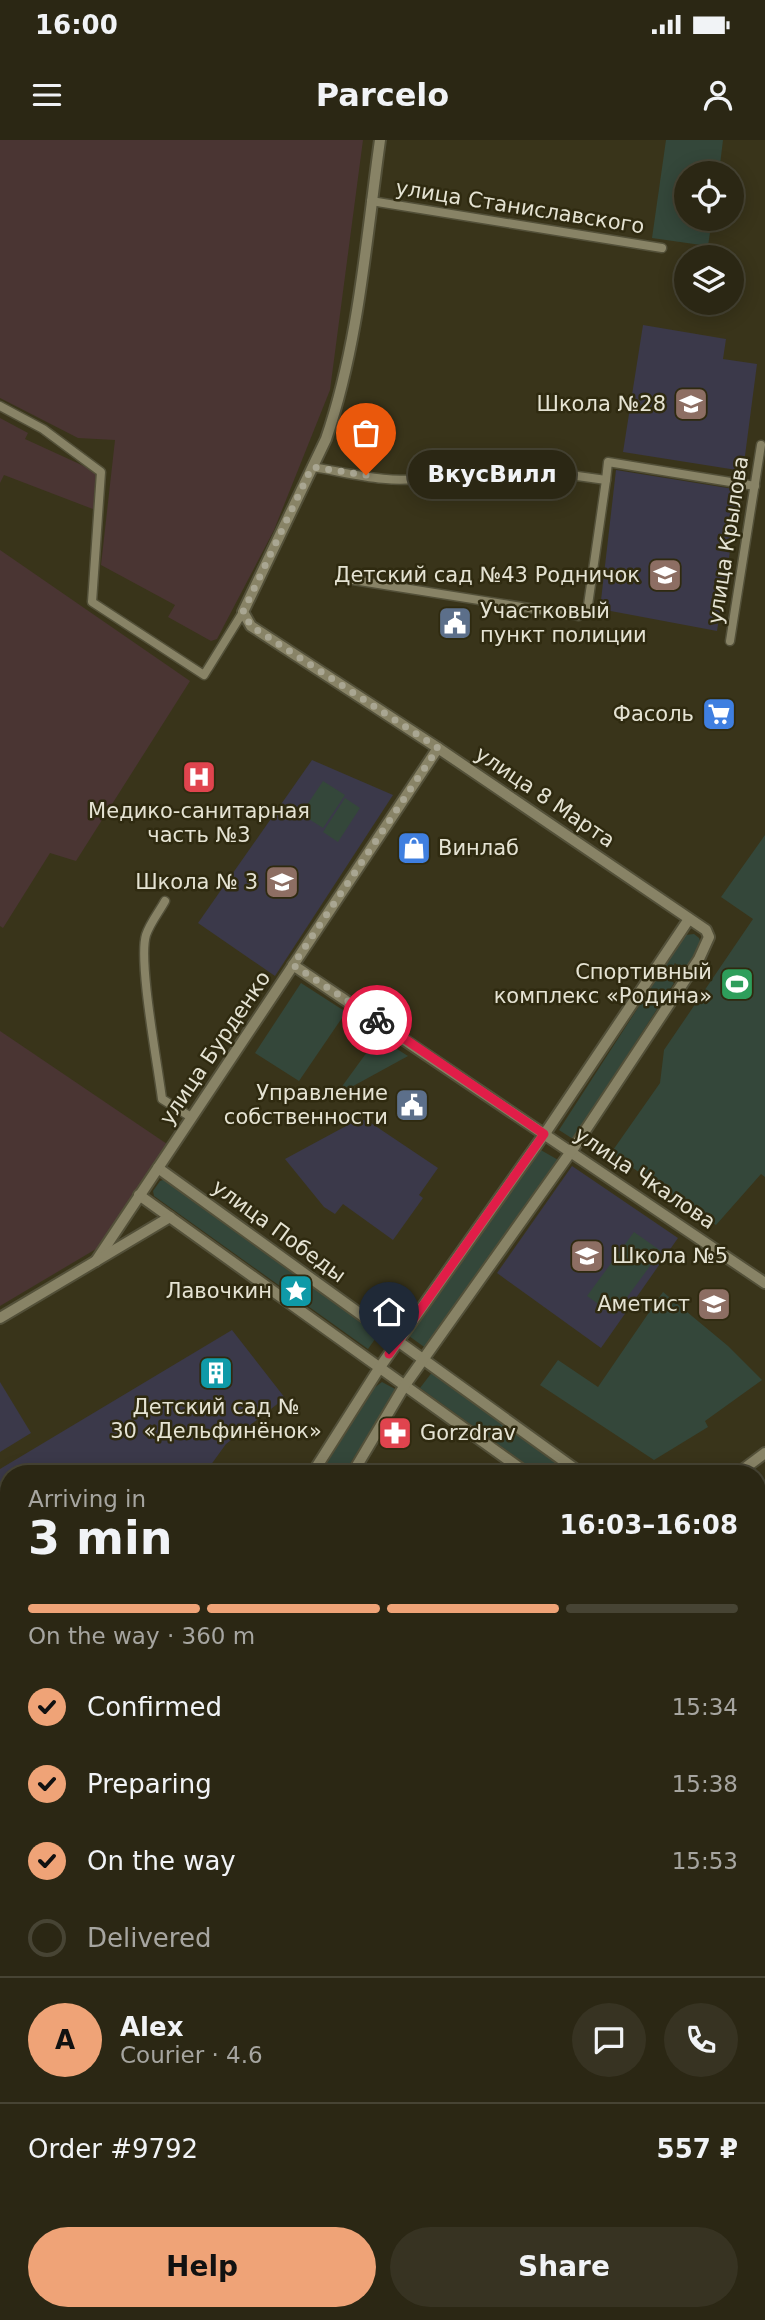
<!DOCTYPE html>
<meta charset="utf-8">
<style>
body{margin:0;font-family:"DejaVu Sans",sans-serif;background:#373322;color:#f1f3f6;height:100vh;display:flex;flex-direction:column;font-size:26px;white-space:nowrap}
*{box-sizing:border-box;margin:0}
p{font-size:23px;color:#a6a5a0}
.icon{flex:none;width:38px;height:38px;fill:none;stroke:currentColor;stroke-width:2;stroke-linecap:round;stroke-linejoin:round}
.map{position:relative;flex:1;overflow:hidden}
.details{position:absolute;left:0px;top:1325px;width:766px;height:856px;display:flex;flex-direction:column;background:#2b2714;border-radius:28px 28px 0 0;box-shadow:0 4px 18px #0003,0 0 0 2px #474434}
.details>*{flex:none}
.tools{position:absolute;left:674px;top:21px;display:grid;gap:14px}
.tools a{display:grid;place-items:center;width:70px;height:70px;border-radius:50%;background:#2b2714;box-shadow:0 4px 18px #0003,0 0 0 2px #474434;font-size:35px}
.pin{position:absolute;display:grid;place-items:center;width:60px;height:60px;color:#fff;margin:-72px -30px;border-radius:50% 50% 50% 0;rotate:-45deg;box-shadow:0 0 7px #0007}
.pin .icon{rotate:45deg}
.courier{position:absolute;display:grid;place-items:center;width:70px;height:70px;margin:-35px;border:5px solid #e11d48;border-radius:50%;background:#fff;color:#222;box-shadow:0 2px 9px #0007}
.bubble{position:absolute;height:49px;border-radius:24px;background:#2b2714;box-shadow:0 4px 18px #0003,0 0 0 2px #474434;font-size:23px;font-weight:800;line-height:49px;text-align:center}
.overview em{font-style:normal;font-weight:800}
.overview div{display:flex;flex-direction:column-reverse}
.overview{display:flex;align-items:center;justify-content:space-between;height:119px;padding:0 28px}
h1{font-size:46px;font-weight:800;line-height:52px}
.bar{display:grid;grid-template-columns:repeat(4,1fr);gap:10px 7px;align-content:center;height:84px;padding:0 28px}
.bar i{height:9px;border-radius:5px;background:#474434}
.bar .selected{background:#efa377}
.bar p{grid-column:span 4}
.line{display:flex;align-items:center;gap:18px;padding:0 28px;border-top:2px solid #474434}
.line div{flex:1}
.round{display:grid;place-items:center;flex:none;width:74px;height:74px;border-radius:37px;background:#373322}
ol{padding:0 28px;list-style:none}
li{display:flex;align-items:center;gap:21px;height:77px}
li p{margin-inline-start:auto}
li .icon{padding:7px;border-radius:50%;background:#efa377;color:#111;stroke-width:4}
li:last-child{color:#a6a5a0}
li i{width:38px;height:38px;border:4px solid #474434;border-radius:50%}
.action{display:flex;gap:14px;margin-top:auto;padding:14px 28px}
.action a{flex:1;height:80px;border-radius:42px;background:#efa377;color:#111;font-size:28px;font-weight:800;line-height:80px;text-align:center}
.action a+a{background:#373322;color:#f1f3f6}
.status{display:flex;justify-content:space-between;align-items:center;height:49px;padding:0 35px;background:#2b2714;direction:ltr}
.status svg{height:19px;fill:currentColor}
header{display:flex;justify-content:space-between;align-items:center;height:91px;padding:0 28px;background:#2b2714;font-size:32px;font-weight:800}
.map>svg:first-child{display:block}
.industrial{fill:#4a3533}
.education{fill:#3b394a}
.green{fill:#34473a}
.lines{fill:none;stroke-linecap:round;stroke-linejoin:round}
.street-casing{stroke:#535039;stroke-width:11}
.secondary-casing{stroke:#535039;stroke-width:14}
.street{stroke:#888366;stroke-width:8}
.secondary{stroke:#888366;stroke-width:10}
.rail-casing{stroke:#9c9884;stroke-width:5}
.rail{stroke:#2f2a10;stroke-width:2.5;stroke-dasharray:8;stroke-linecap:butt}
.done{stroke:#a9a692;stroke-width:7;stroke-dasharray:0 12.6}
.route{stroke:#e11d48;stroke-width:9}
.labels{text-anchor:middle;stroke-width:5;stroke-linejoin:round;paint-order:stroke}
.street-label{font-size:21px;fill:#e5e3d3;stroke:#2f2a10}
.poi-label{font-size:21px;fill:#e5e3d3;stroke:#2f2a10;text-anchor:end}
</style>
<div class="status"><b>16:00</b><svg viewBox="0 0 49 12"><path d="M0 12V9h3v3zM5 12V6h3v6zM10 12V3h3v9zM15 12V0h3v12zM26 1h20v11H26zM47 4h2v5h-2z"/></svg></div>
<header><svg class="icon" aria-label="menu" viewBox="0 0 24 24"><path d="M4 6h16M4 12h16M4 18h16"/></svg>Parcelo<svg class="icon" aria-label="person" viewBox="0 0 24 24"><circle cx="12" cy="8" r="4"/><path d="M4 21q1-7 8-7t8 7"/></svg></header>
<div class="map">
<svg width="765" height="2180" viewBox="0 0 765 2180">
<rect width="100%" height="100%" fill="#39341a"/>
<!-- industrial -->
<g class="industrial">
<path d="M0,0H363L330,250L274,390L217,499L211,501L168,477L175,465L101,425L115,300L78,298L0,258Z"/>
<path d="M0,278L28,293L25,299L97,332L98,371L4,335L0,343Z"/>
<path d="M0,410L190,541L76,721L50,713L3,788L0,786Z"/>
<path d="M0,891L167,1004L101,1106L0,1166Z"/>
</g>
<!-- education -->
<g class="education">
<path d="M643,185L726,199L723,219L757,224L743,331L623,312Z"/>
<path d="M616,330L740,350L717,491L600,469Z"/>
<path d="M312,620L393,655L275,836L198,783Z"/>
<path d="M359,979L368,981L438,1028L419,1055L423,1058L393,1100L343,1064L335,1074L324,1067L285,1019Z"/>
<path d="M572,1026L678,1098L601,1208L497,1133Z"/>
<path d="M232,1190L285,1258L226,1304L205,1333L9,1334V1356L0,1350V1329Z"/>
<path d="M0,1242L31,1293L0,1312Z"/>
</g>
<!-- green -->
<g class="green">
<path d="M666,0H723L719,33H686V79H712L708,106L652,98Z"/>
<path d="M323,641L345,655L323,688L301,674Z"/>
<path d="M345,658L360,668L338,702L323,692Z"/>
<path d="M765,695V1037L761,1034L716,1085L611,1013L660,943L664,910L753,779L721,757Z"/>
<path d="M694,794L699,798L702,806L686,831L675,823L666,837L674,843L573,999L559,990L685,795Z"/>
<path d="M301,843L346,872L299,941L255,913Z"/>
<path d="M378,897L408,916L335,956Z"/>
<path d="M539,1009L560,1021L427,1209L409,1196Z"/>
<path d="M166,1039L380,1192L368,1209L154,1056L153,1051L160,1041Z"/>
<path d="M634,1092L661,1111L614,1175L587,1156Z"/>
<path d="M663,1152L728,1206L762,1240L705,1281L708,1287L654,1320L540,1245L558,1220L598,1247Z"/>
<path d="M433,1231L575,1333H538L420,1248Z"/>
<path d="M382,1242L395,1249L394,1255L344,1333L320,1334L374,1248Z"/>
<path d="M0,1369L9,1373V1431L0,1448Z"/>
<path d="M9,1752V1835L0,1837V1761Z"/>
<path d="M758,1772L765,1786V2180H458L447,2172H758Z"/>
</g>
<g class="lines">
<!-- street casing -->
<g class="street-casing">
<g id="street">
<path d="M371,61L662,108"/>
<path d="M0,266L43,289L101,332L92,462L204,535L243,472"/>
<path d="M312,327C341,331 395,346 422,337C436,333 446,323 462,320L606,340L608,322L755,346"/>
<path d="M347,439L579,476L588,465L606,340"/>
<path d="M730,501L761,305"/>
<path d="M165,761C159,772 150,783 146,795C138,821 158,926 162,959L191,977"/>
<path d="M758,1578L765,1585"/>
<path d="M758,1735L765,1748"/>
<path d="M0,2046L9,2049"/>
<path d="M0,2074L9,2081"/>
<path d="M111,2172L122,2180"/>
</g>
</g>
<!-- secondary casing -->
<g class="secondary-casing">
<g id="secondary">
<path d="M293,825L765,1143"/>
<path d="M158,1028L582,1334"/>
<path d="M139,1055L528,1334"/>
<path d="M96,1121L438,608"/>
<path d="M0,1178L170,1077"/>
<path d="M312,1334L380,1227L548,989L689,779"/>
<path d="M352,1334L405,1245L575,1006L699,819L709,797L706,790L438,608L251,486L243,472L326,299C359,203 366,100 380,0"/>
<path d="M737,1334L765,1313"/>
<path d="M0,1661L9,1656"/>
<path d="M0,1741L9,1732"/>
<path d="M0,1855L9,1861"/>
<path d="M0,2054L9,2061"/>
<path d="M78,2180L84,2172"/>
</g>
</g>
<!-- street -->
<use href="#street" class="street"/>
<!-- secondary -->
<use href="#secondary" class="secondary"/>
<!-- rail casing -->
<g class="rail-casing">
<g id="rail">
<path d="M0,1948L9,1954"/>
<path d="M0,1974L9,1981"/>
<path d="M248,2172L259,2180"/>
<path d="M303,2172L314,2180"/>
</g>
</g>
<!-- rail -->
<use href="#rail" class="rail"/>
</g>
<g class="lines">
<!-- done -->
<path class="done" d="M366,335L312,327L243,472L251,486L438,608L293,825L377,880"/>
<!-- route -->
<path class="route" d="M377,880L544,994L389,1214"/>
</g>
<!-- icons -->
<defs>
<g id="school-square" transform="scale(1.75)"><rect x="-9" y="-9" width="18" height="18" rx="4" fill="#8d6e63" stroke="#2f2a10"/><path d="M0-5L7-2L0 1L-7-2ZM-4 1L0 2.5L4 1V4Q0 6-4 4Z" fill="#fff"/></g>
<g id="civic-square" transform="scale(1.75)"><rect x="-9" y="-9" width="18" height="18" rx="4" fill="#5c6f8a" stroke="#2f2a10"/><path d="M-.6-6.5H3V-4.5H.6V-3L4-1V1h2V6H-6V1h2V-1L-.6-3ZM-1.2 2.5V6h2.4V2.5Z" fill="#fff"/></g>
<g id="supermarket-square" transform="scale(1.75)"><rect x="-9" y="-9" width="18" height="18" rx="4" fill="#3f7fe0" stroke="#2f2a10"/><path d="M-6-5.5h2.5l.6 2H6L4.5 2H-2.5L-4.4-4H-6ZM-1.5 3.2a1.3 1.3 0 1 0 .1 0ZM3 3.2a1.3 1.3 0 1 0 .1 0Z" fill="#fff"/></g>
<g id="hospital-square" transform="scale(1.75)"><rect x="-9" y="-9" width="18" height="18" rx="4" fill="#e0444e" stroke="#2f2a10"/><path d="M-5-5h3v3.5h4V-5h3V5h-3V1.5h-4V5h-3Z" fill="#fff"/></g>
<g id="shop-square" transform="scale(1.75)"><rect x="-9" y="-9" width="18" height="18" rx="4" fill="#3f7fe0" stroke="#2f2a10"/><path d="M-5-2.5h2.3a2.7 3.5 0 0 1 5.4 0H5L5.5 6h-11ZM-1.5-2.5h3a1.5 2.3 0 0 0-3 0Z" fill="#fff"/></g>
<g id="stadium-square" transform="scale(1.75)"><rect x="-9" y="-9" width="18" height="18" rx="4" fill="#2e9e5b" stroke="#2f2a10"/><path d="M0-5a6.5 5 0 1 0 0 10a6.5 5 0 1 0 0-10ZM-3.5-1.8h7v3.6h-7Z" fill="#fff"/></g>
<g id="sight-square" transform="scale(1.75)"><rect x="-9" y="-9" width="18" height="18" rx="4" fill="#0f9aa8" stroke="#2f2a10"/><path d="M0-6L1.8-2.2L6-1.7L2.9 1.2L3.7 5.4L0 3.3L-3.7 5.4L-2.9 1.2L-6-1.7L-1.8-2.2Z" fill="#fff"/></g>
<g id="building-square" transform="scale(1.75)"><rect x="-9" y="-9" width="18" height="18" rx="4" fill="#0f9aa8" stroke="#2f2a10"/><path d="M-4-6H4V6H1V3H-1V6H-4ZM-2.5-4.3h1.7v1.8h-1.7ZM.8-4.3h1.7v1.8H.8ZM-2.5-1h1.7V.8h-1.7ZM.8-1h1.7V.8H.8Z" fill="#fff"/></g>
<g id="pharmacy-square" transform="scale(1.75)"><rect x="-9" y="-9" width="18" height="18" rx="4" fill="#e0444e" stroke="#2f2a10"/><path d="M-2-6h4v4h4v4h-4v4h-4v-4h-4v-4h4Z" fill="#fff"/></g>
</defs>
<g fill-rule="evenodd">
<use href="#school-square" x="691" y="264"/>
<use href="#school-square" x="665" y="435"/>
<use href="#civic-square" x="455" y="483"/>
<use href="#supermarket-square" x="719" y="574"/>
<use href="#hospital-square" x="199" y="637"/>
<use href="#shop-square" x="414" y="708"/>
<use href="#school-square" x="282" y="742"/>
<use href="#stadium-square" x="737" y="844"/>
<use href="#civic-square" x="412" y="965"/>
<use href="#school-square" x="587" y="1116"/>
<use href="#sight-square" x="296" y="1151"/>
<use href="#school-square" x="714" y="1164"/>
<use href="#building-square" x="216" y="1233"/>
<use href="#pharmacy-square" x="395" y="1293"/>
</g>
<g class="labels">
<!-- street labels -->
<g class="street-label">
<text transform="translate(520 67) rotate(9)" y="7">улица Станиславского</text>
<text transform="translate(728 400) rotate(-81)" y="7">улица Крылова</text>
<text transform="translate(545 657) rotate(34)" y="7">улица 8 Марта</text>
<text transform="translate(215 908) rotate(-56)" y="7">улица Бурденко</text>
<text transform="translate(645 1038) rotate(34)" y="7">улица Чкалова</text>
<text transform="translate(279 1091) rotate(36)" y="7">улица Победы</text>
</g>
<!-- poi labels -->
<g class="poi-label">
<text x="666" y="271">Школа №28</text>
<text x="640" y="442">Детский сад №43 Родничок</text>
<text x="480" y="478" text-anchor="start">Участковый<tspan x="480" dy="24">пункт полиции</tspan></text>
<text x="694" y="581">Фасоль</text>
<text x="199" y="678" text-anchor="middle">Медико-санитарная<tspan x="199" dy="24">часть №3</tspan></text>
<text x="438" y="715" text-anchor="start">Винлаб</text>
<text x="258" y="749">Школа № 3</text>
<text x="712" y="839">Спортивный<tspan x="712" dy="24">комплекс «Родина»</tspan></text>
<text x="388" y="960">Управление<tspan x="388" dy="24">собственности</tspan></text>
<text x="612" y="1123" text-anchor="start">Школа №5</text>
<text x="272" y="1158">Лавочкин</text>
<text x="690" y="1171">Аметист</text>
<text x="216" y="1274" text-anchor="middle">Детский сад №<tspan x="216" dy="24">30 «Дельфинёнок»</tspan></text>
<text x="420" y="1300" text-anchor="start">Gorzdrav</text>
</g>
</g>
</svg>
<div class="tools">
<a><svg class="icon" aria-label="locate" viewBox="0 0 24 24"><circle cx="12" cy="12" r="6"/><path d="M12 2v4M12 18v4M2 12h4M18 12h4"/></svg></a>
<a><svg class="icon" aria-label="layers" viewBox="0 0 24 24"><path d="M12 4l9 5-9 5-9-5zM3 14l9 5 9-5"/></svg></a>
</div>
<div class="pin" style="left:366px;top:335px;background:#ea580c"><svg class="icon" aria-label="bag" viewBox="0 0 24 24"><path d="M5 8h14l-1 12H6zM9 8a3 3 0 0 1 6 0"/></svg></div>
<div class="pin" style="left:389px;top:1214px;background:#1f2937"><svg class="icon" aria-label="home" viewBox="0 0 24 24"><path d="M3 11l9-7 9 7M6 9v11h12V9"/></svg></div>
<div class="courier" style="left:377px;top:880px"><svg class="icon" aria-label="bike" viewBox="0 0 24 24"><circle cx="6" cy="16" r="4"/><circle cx="18" cy="16" r="4"/><path d="M6 16l4-8h5l3 8M10 8l3 8H6M13 5h3"/></svg></div>
<div class="bubble" style="left:408px;top:310px;width:168px">ВкусВилл</div>
<section class="details">
<div class="overview"><div><h1>3 min</h1><p>Arriving in</p></div><em>16:03–16:08</em></div>
<div class="bar"><i class="selected"></i><i class="selected"></i><i class="selected"></i><i></i><p>On the way · 360 m</p></div>
<ol>
<li><svg class="icon" aria-label="check" viewBox="0 0 24 24"><path d="M5 12l5 5 9-10"/></svg>Confirmed<p>15:34</p></li>
<li><svg class="icon" aria-label="check" viewBox="0 0 24 24"><path d="M5 12l5 5 9-10"/></svg>Preparing<p>15:38</p></li>
<li><svg class="icon" aria-label="check" viewBox="0 0 24 24"><path d="M5 12l5 5 9-10"/></svg>On the way<p>15:53</p></li>
<li><i></i>Delivered</li>
</ol>
<div class="line" style="height:126px"><b class="round" style="background:#efa377;color:#111">A</b><div><b>Alex</b><p>Courier · 4.6</p></div><a class="round"><svg class="icon" aria-label="chat" viewBox="0 0 24 24"><path d="M4 5h16v11H9l-5 4z"/></svg></a><a class="round"><svg class="icon" aria-label="phone" viewBox="0 0 24 24"><path d="M5 4h4l2 5-3 2q2 4 5 5l2-3 5 2v4C11 20 4 13 5 4z"/></svg></a></div>
<div class="line" style="height:91px"><div>Order #9792</div><b>557 ₽</b></div>
<div class="action"><a>Help</a><a>Share</a></div>
</section>
</div>
